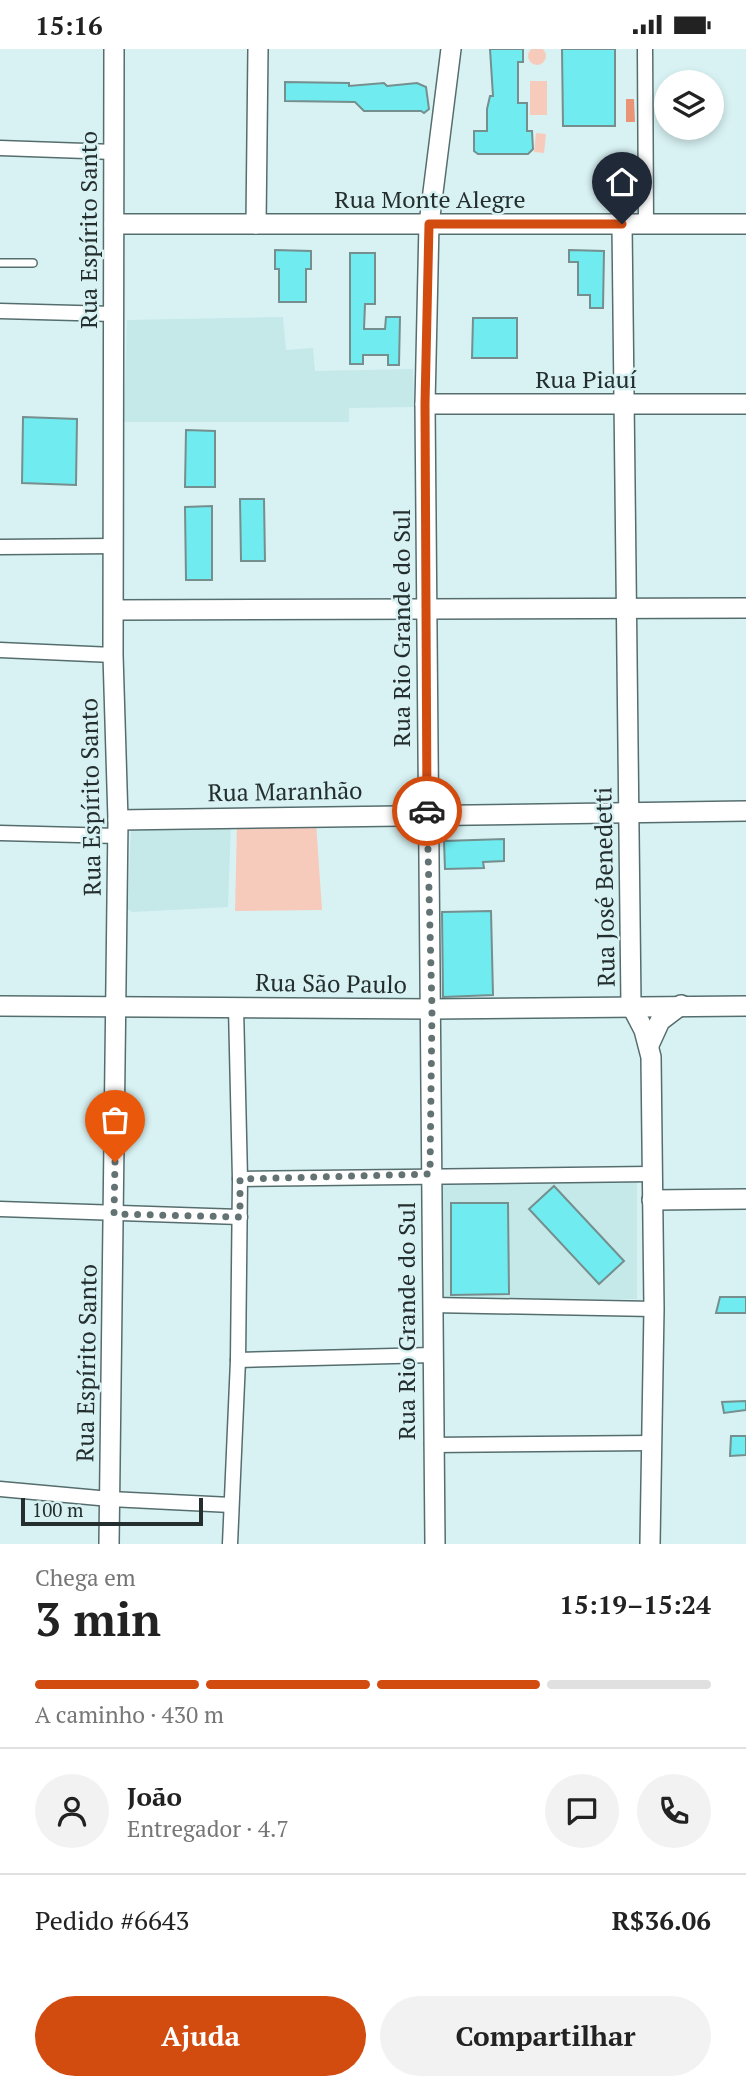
<!DOCTYPE html>
<html lang="pt">
<meta charset="utf-8">
<style>
body{margin:0;font-family:"PT Serif",serif;background:#f2f2f2;color:#222;height:100vh;display:flex;flex-direction:column;font-size:26px;white-space:nowrap}
*{box-sizing:border-box;margin:0}
p{font-size:23px;color:#767676}
.icon{flex:none;width:38px;height:38px;fill:none;stroke:currentColor;stroke-width:2;stroke-linecap:round;stroke-linejoin:round}
.map{position:relative;height:1495px;overflow:hidden}
.side{display:flex;flex-direction:column;background:#fff;flex:1}
.side>*{flex:none}
.fabs{position:absolute;left:654px;top:21px;display:grid;gap:14px}
.fabs a{display:grid;place-items:center;width:70px;height:70px;border-radius:50%;background:#fff;box-shadow:0 4px 10px #0003;font-size:35px}
.scale{position:absolute;left:21px;bottom:18px;width:182px;box-sizing:border-box;padding-left:7px;border:4px solid #242e2e;border-top:0;font-size:19px;line-height:24px;white-space:nowrap;color:#242e2e;-webkit-text-stroke:5px #d8f2f3;paint-order:stroke}
.pin{position:absolute;display:grid;place-items:center;width:60px;height:60px;color:#fff;margin:-72px -30px;border-radius:50% 50% 50% 0;rotate:-45deg;box-shadow:0 0 7px #0007}
.pin .icon{rotate:45deg}
.courier{position:absolute;display:grid;place-items:center;width:70px;height:70px;margin:-35px;border:5px solid #d24c10;border-radius:50%;background:#fff;color:#222;box-shadow:0 2px 9px #0007}
.summary em{font-style:normal;font-weight:700}
.summary div{display:flex;flex-direction:column-reverse}
.summary{display:flex;align-items:center;justify-content:space-between;height:119px;padding:0 35px}
h1{font-size:46px;font-weight:700;line-height:52px}
.bar{display:grid;grid-template-columns:repeat(4,1fr);gap:10px 7px;align-content:center;height:84px;padding:0 35px}
.bar i{height:9px;border-radius:5px;background:#e0e0e0}
.bar .on{background:#d24c10}
.bar p{grid-column:span 4}
.line{display:flex;align-items:center;gap:18px;padding:0 35px;border-top:2px solid #e0e0e0}
.line div{flex:1}
.round{display:grid;place-items:center;flex:none;width:74px;height:74px;border-radius:37px;background:#f2f2f2}
.primary-button{display:flex;gap:14px;margin-top:auto;padding:14px 35px}
.primary-button a{flex:1;height:80px;border-radius:42px;background:#d24c10;color:#fff;font-size:28px;font-weight:700;line-height:80px;text-align:center}
.primary-button a+a{background:#f2f2f2;color:#222}
.status{display:flex;justify-content:space-between;align-items:center;height:49px;padding:0 35px;background:#fff;direction:ltr}
.status svg{height:19px;fill:currentColor}
.map>svg:first-child{display:block}
.built{fill:#c5e8e9}
.green{fill:#f7cbbc}
.water{fill:#e99477}
.building{fill:#70ecf0;stroke:#758e8e;stroke-width:2}
.lines{fill:none;stroke-linecap:round;stroke-linejoin:round}
.lane-casing{stroke:#566d6e;stroke-width:10}
.street-casing{stroke:#566d6e;stroke-width:17}
.secondary-casing{stroke:#566d6e;stroke-width:22}
.lane{stroke:#fff;stroke-width:7}
.street{stroke:#fff;stroke-width:14}
.secondary{stroke:#fff;stroke-width:19}
.done{stroke:#637373;stroke-width:7;stroke-dasharray:0 12.6}
.route{stroke:#d24c10;stroke-width:9}
.labels{text-anchor:middle;stroke-width:5;stroke-linejoin:round;paint-order:stroke}
.street-label{font-size:24px;fill:#242e2e;stroke:#d8f2f3}
</style>
<div class="status"><b>15:16</b><svg viewBox="0 0 49 12"><path d="M0 12V9h3v3zM5 12V6h3v6zM10 12V3h3v9zM15 12V0h3v12zM26 1h20v11H26zM47 4h2v5h-2z"/></svg></div>
<div class="map">
<svg width="746" height="1495" viewBox="0 0 746 1495">
<rect width="100%" height="100%" fill="#d8f2f3"/>
<!-- built -->
<g class="built">
<path d="M283,268L286,301L313,299L315,322L413,320L414,358L349,359V373H124L127,271Z"/>
<path d="M231,773L228,858L132,863L128,860L131,776Z"/>
<rect x="439" y="1129" width="198" height="121"/>
</g>
<!-- green -->
<g class="green">
<circle cx="537" cy="7" r="9"/>
<rect x="530" y="32" width="17" height="34"/>
<path d="M536,84L546,85L544,104L534,103Z"/>
<path d="M316,773L322,861L235,862L237,775Z"/>
</g>
<!-- water -->
<path class="water" d="M626,50H634L635,73H626Z"/>
<!-- building -->
<g class="building">
<path d="M490,0H523V13H518V54H527V82H532L533,100L528,105H478L474,102V82H487V60L490,47H493Z"/>
<path d="M562,0H615V77H563Z"/>
<path d="M285,33L349,34V37L384,34L387,37L417,34L426,38L429,60L424,64L421,62H364L355,53L285,52Z"/>
<path d="M275,201L311,202V220H306V253H279V220H275Z"/>
<path d="M569,201L604,202L603,259H590V246H578V213H569Z"/>
<path d="M350,204H375V255H365L364,280H385L386,268H400L399,316H388V306H363V315H350Z"/>
<path d="M473,269H517V309H472Z"/>
<path d="M23,368L77,370L76,436L22,434Z"/>
<path d="M186,381L215,382V438H185Z"/>
<path d="M240,450H264L265,512H241Z"/>
<path d="M212,457V531H186L185,458Z"/>
<path d="M504,790V812L483,813L484,819L445,820L444,792Z"/>
<path d="M491,862L493,946L443,948L442,863Z"/>
<path d="M554,1137L624,1212L599,1235L529,1160Z"/>
<path d="M451,1154H508L509,1245L451,1246Z"/>
<path d="M720,1248H746V1264H716Z"/>
<path d="M746,1352V1361L724,1364L722,1353Z"/>
<path d="M731,1387H746V1406L730,1407Z"/>
</g>
<g class="lines">
<!-- lane casing -->
<g class="lane-casing">
<path id="lane" d="M0,214H33"/>
</g>
<!-- street casing -->
<g class="street-casing">
<g id="street">
<path d="M645,0L646,175"/>
<path d="M0,99L114,103"/>
<path d="M0,262L114,265"/>
<path d="M0,498L113,497"/>
<path d="M0,601L113,606"/>
<path d="M0,784L118,787"/>
<path d="M240,1130L650,1125"/>
<path d="M0,1160L240,1168"/>
<path d="M432,1256L654,1260"/>
<path d="M238,1311L433,1306"/>
<path d="M432,1396L651,1394"/>
<path d="M0,1440L110,1450L231,1456"/>
<path d="M230,1495L238,1311L240,1130L236,958"/>
</g>
</g>
<!-- secondary casing -->
<g class="secondary-casing">
<g id="secondary">
<path d="M114,175H746"/>
<path d="M256,175L258,0"/>
<path d="M622,175L631,956L644,981L651,1008L654,1260L650,1495"/>
<path d="M425,355H746"/>
<path d="M114,561L746,559"/>
<path d="M118,771L746,762"/>
<path d="M0,957L432,960L746,957"/>
<path d="M649,996L660,972L681,956"/>
<path d="M652,1151L746,1150"/>
<path d="M109,1495L118,771L113,606L114,0"/>
<path d="M435,1495L425,355L429,175L451,0"/>
</g>
</g>
<!-- lane -->
<use href="#lane" class="lane"/>
<!-- street -->
<use href="#street" class="street"/>
<!-- secondary -->
<use href="#secondary" class="secondary"/>
</g>
<g class="lines">
<!-- done -->
<path class="done" d="M115,1113L114,1165L240,1168V1130L430,1125L432,960L427,762"/>
<!-- route -->
<path class="route" d="M427,762L425,355L429,175H622"/>
</g>
<g class="labels">
<!-- street labels -->
<g class="street-label">
<text x="430" y="159">Rua Monte Alegre</text>
<text transform="translate(89 181) rotate(-90)" y="8">Rua Espírito Santo</text>
<text x="586" y="339">Rua Piauí</text>
<text transform="translate(402 579) rotate(-90)" y="8">Rua Rio Grande do Sul</text>
<text transform="translate(285 743) rotate(-1)" y="8">Rua Maranhão</text>
<text transform="translate(91 748) rotate(-91)" y="8">Rua Espírito Santo</text>
<text transform="translate(605 838) rotate(-91)" y="8">Rua José Benedetti</text>
<text transform="translate(331 935) rotate(1)" y="8">Rua São Paulo</text>
<text transform="translate(407 1272) rotate(-90)" y="8">Rua Rio Grande do Sul</text>
<text transform="translate(87 1314) rotate(-89)" y="8">Rua Espírito Santo</text>
</g>
</g>
</svg>
<div class="fabs">
<a><svg class="icon" aria-label="layers" viewBox="0 0 24 24"><path d="M12 4l9 5-9 5-9-5zM3 14l9 5 9-5"/></svg></a>
</div>
<div class="scale">100 m</div>
<div class="pin" style="left:115px;top:1113px;background:#ea580c"><svg class="icon" aria-label="bag" viewBox="0 0 24 24"><path d="M5 8h14l-1 12H6zM9 8a3 3 0 0 1 6 0"/></svg></div>
<div class="pin" style="left:622px;top:175px;background:#1f2937"><svg class="icon" aria-label="home" viewBox="0 0 24 24"><path d="M3 11l9-7 9 7M6 9v11h12V9"/></svg></div>
<div class="courier" style="left:427px;top:762px"><svg class="icon" aria-label="car" viewBox="0 0 24 24"><path d="M5 17H2v-5l4-1 3-4h7l3 4 3 1v5h-3M9 17h6M6 11h13"/><circle cx="7" cy="17" r="2"/><circle cx="17" cy="17" r="2"/></svg></div>
</div>
<section class="side">
<div class="summary"><div><h1>3 min</h1><p>Chega em</p></div><em>15:19–15:24</em></div>
<div class="bar"><i class="on"></i><i class="on"></i><i class="on"></i><i></i><p>A caminho · 430 m</p></div>
<div class="line" style="height:126px"><a class="round"><svg class="icon" aria-label="person" viewBox="0 0 24 24"><circle cx="12" cy="8" r="4"/><path d="M4 21q1-7 8-7t8 7"/></svg></a><div><b>João</b><p>Entregador · 4.7</p></div><a class="round"><svg class="icon" aria-label="chat" viewBox="0 0 24 24"><path d="M4 5h16v11H9l-5 4z"/></svg></a><a class="round"><svg class="icon" aria-label="phone" viewBox="0 0 24 24"><path d="M5 4h4l2 5-3 2q2 4 5 5l2-3 5 2v4C11 20 4 13 5 4z"/></svg></a></div>
<div class="line" style="height:91px"><div>Pedido #6643</div><b>R$36.06</b></div>
<div class="primary-button"><a>Ajuda</a><a>Compartilhar</a></div>
</section>
